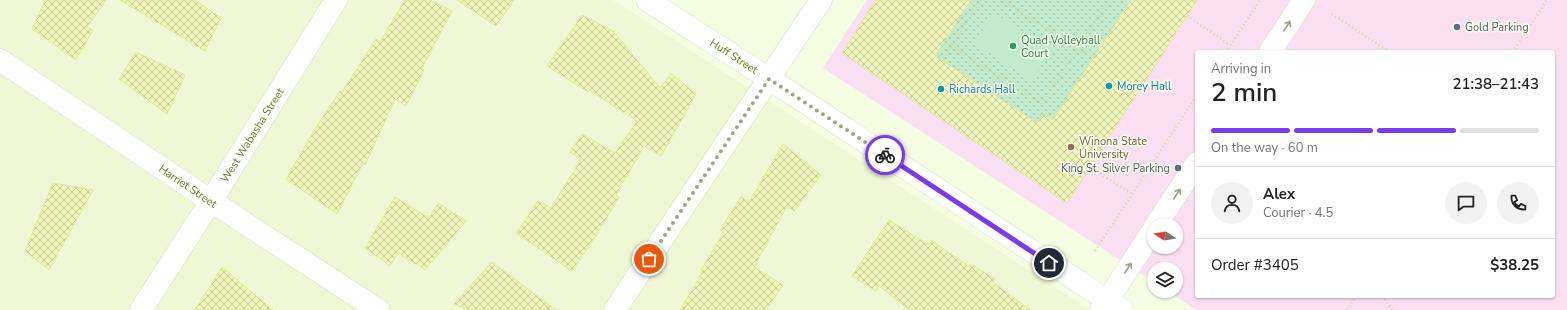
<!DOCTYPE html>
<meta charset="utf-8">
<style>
body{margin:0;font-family:"Nunito Sans",sans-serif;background:#f2f2f2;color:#222;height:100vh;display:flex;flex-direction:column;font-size:15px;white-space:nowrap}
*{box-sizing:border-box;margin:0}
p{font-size:13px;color:#767676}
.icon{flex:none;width:22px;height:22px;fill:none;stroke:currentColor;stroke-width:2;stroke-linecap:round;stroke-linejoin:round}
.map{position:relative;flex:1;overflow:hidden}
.drawer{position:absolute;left:1195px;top:50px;width:360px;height:248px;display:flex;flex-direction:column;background:#fff;border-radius:4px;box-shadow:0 1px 3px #0004}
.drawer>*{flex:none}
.needle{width:26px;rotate:282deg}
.buttons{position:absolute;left:1147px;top:218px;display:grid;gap:8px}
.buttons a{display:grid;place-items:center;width:36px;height:36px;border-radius:50%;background:#fff;box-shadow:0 1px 3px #0004;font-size:20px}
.pin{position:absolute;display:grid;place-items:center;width:34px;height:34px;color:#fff;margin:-17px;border:2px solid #fff;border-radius:50%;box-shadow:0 1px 4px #0007}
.courier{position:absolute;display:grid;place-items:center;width:40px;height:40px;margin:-20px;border:3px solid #7c3aed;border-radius:50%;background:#fff;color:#222;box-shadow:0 1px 5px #0007}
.overview em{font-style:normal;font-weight:600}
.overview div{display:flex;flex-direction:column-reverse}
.overview{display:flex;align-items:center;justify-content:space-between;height:68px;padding:0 16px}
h1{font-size:26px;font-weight:600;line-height:30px}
.bar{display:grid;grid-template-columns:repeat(4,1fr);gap:6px 4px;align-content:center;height:48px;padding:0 16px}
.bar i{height:5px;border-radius:3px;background:#e0e0e0}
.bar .active{background:#7c3aed}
.bar p{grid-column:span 4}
.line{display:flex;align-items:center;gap:10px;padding:0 16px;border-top:1px solid #e0e0e0}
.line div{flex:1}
.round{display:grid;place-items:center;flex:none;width:42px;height:42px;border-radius:21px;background:#f2f2f2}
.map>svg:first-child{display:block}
.residential{fill:#eff7d4}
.education{fill:#f9dff1;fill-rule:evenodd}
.park{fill:url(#park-dots)}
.pitch{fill:#c1ebcc}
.building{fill:url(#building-cross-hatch);stroke:#e2e799}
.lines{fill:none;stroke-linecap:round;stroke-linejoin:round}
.street-casing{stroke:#d8ddb9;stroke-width:23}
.secondary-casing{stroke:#dfe4b9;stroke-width:23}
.path{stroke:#d4d89c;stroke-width:2.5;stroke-dasharray:1 3;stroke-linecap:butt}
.street{stroke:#fff;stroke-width:22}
.secondary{stroke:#fff;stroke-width:22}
.oneway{stroke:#9e9f7f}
.done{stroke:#a1a57e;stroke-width:4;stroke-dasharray:0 7.2}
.route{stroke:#7c3aed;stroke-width:5}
.service-dot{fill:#5c6f8a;stroke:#f9ffea;stroke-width:1.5}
.leisure-dot{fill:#2e9e5b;stroke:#f9ffea;stroke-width:1.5}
.culture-dot{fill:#0f9aa8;stroke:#f9ffea;stroke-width:1.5}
.education-dot{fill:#8d6e63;stroke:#f9ffea;stroke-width:1.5}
.labels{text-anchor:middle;stroke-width:3;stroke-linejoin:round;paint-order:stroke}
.service-label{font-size:11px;fill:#4e5e75;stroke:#f9ffea;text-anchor:start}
.leisure-label{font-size:11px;fill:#27864d;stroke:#f9ffea;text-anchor:start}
.street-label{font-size:11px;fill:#747648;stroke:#f9ffea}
.culture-label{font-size:11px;fill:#0d838f;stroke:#f9ffea;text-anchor:start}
.education-label{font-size:11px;fill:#785e54;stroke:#f9ffea;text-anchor:start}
</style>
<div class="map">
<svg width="1567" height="310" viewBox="0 0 1567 310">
<defs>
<pattern id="park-dots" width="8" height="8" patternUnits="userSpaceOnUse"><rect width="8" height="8" fill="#c1ebcc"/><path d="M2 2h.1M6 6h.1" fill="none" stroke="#a1c3a8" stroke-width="1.8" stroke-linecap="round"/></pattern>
<pattern id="building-cross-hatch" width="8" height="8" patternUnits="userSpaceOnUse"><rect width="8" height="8" fill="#eff4b9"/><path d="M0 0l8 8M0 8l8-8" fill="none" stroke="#c6ca98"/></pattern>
</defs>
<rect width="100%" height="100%" fill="#f5fde3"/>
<!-- residential -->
<path class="residential" d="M0,0H613L1090,310H0Z"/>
<!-- education -->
<path class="education" d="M867,0H1567V310H1197L1167,291H1176V269H1154V282L823,68ZM1197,52H1553V296H1197ZM1154,225H1176V247H1154Z"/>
<!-- park -->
<path class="park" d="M971,0H1131L1053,120L1043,114L1037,123L934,56Z"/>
<!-- pitch -->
<path class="pitch" d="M994,13L1052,50L1032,80L974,43Z"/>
<!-- building -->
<g class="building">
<path d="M45,0H106L87,27L93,30L76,60L32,29Z"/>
<path d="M120,0H195L221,18L205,51Z"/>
<path d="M405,0H430L452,11L422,68L424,70L406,106L395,99L365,165L363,163L337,214L286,179L318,124L340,91L342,92L376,39L380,42Z"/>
<path d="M457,0H514L496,26Z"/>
<path d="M876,0H971L935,56L1037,123L1043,114L1053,120L1131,0H1197L1067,203L842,53Z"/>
<path d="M582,15L613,31L660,88L671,73L696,94L661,156L644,146L616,195L619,197L597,234L572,271L516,233L538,201L551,208L581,159L570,152L582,134L615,153L637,121L589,90L588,92L547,66Z"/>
<path d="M136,52L185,75L167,114L119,79Z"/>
<path d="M783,144L821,175L794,211L787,206L754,267L783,285L766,310H680L703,271L701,270L724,232L720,230L741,197L749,202Z"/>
<path d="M53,183L93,190L49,270L25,251Z"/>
<path d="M395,197L429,218L438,203L466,221L425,270L398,253L390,266L365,248Z"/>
<path d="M889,220L929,245L932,241L970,267L971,264L995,279L993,282L1030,310H910L879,286L876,291L852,276Z"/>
<path d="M492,262L556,310H468L454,304Z"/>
<path d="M222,267L273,310H195Z"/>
</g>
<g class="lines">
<!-- street casing -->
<g class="street-casing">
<g id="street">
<path d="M1270,52L1304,0"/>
<path d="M0,60L211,201L378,310"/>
<path d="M1156,225L1197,163"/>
<path d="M141,310L211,201L336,0"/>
<path d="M615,310L821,0"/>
<path d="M1101,310L1154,229"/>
</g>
</g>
<!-- secondary casing -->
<g class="secondary-casing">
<path id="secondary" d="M647,0L797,97L1122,310"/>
</g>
<!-- path -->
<g class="path">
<path d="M1002,0L1093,58"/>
<path d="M1332,14L1390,52"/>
<path d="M1187,16L1230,45"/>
<path d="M951,46L1042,104L1109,0"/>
<path d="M1226,52L1260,0"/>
<path d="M1513,52L1547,0"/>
<path d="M937,53L944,58L980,0"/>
<path d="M1090,167L1132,194"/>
<path d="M1095,251L1197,95"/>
<path d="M1382,296L1392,310"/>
<path d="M1347,310L1356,296"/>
</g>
<!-- street -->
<use href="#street" class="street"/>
<!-- secondary -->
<use href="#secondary" class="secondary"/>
</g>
<!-- one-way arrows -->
<defs><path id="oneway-shaft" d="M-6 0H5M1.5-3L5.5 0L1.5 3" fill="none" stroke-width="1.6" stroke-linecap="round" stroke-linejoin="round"/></defs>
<g class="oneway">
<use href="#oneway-shaft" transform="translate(1287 26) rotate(-57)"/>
<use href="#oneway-shaft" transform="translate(1177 194) rotate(-57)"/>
<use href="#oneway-shaft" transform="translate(1128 268) rotate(-57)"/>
</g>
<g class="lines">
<!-- done -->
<path class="done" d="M649,259L769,79L885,155"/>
<!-- route -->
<path class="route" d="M885,155L1049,263"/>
</g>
<!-- markers -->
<g class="service-dot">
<circle cx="1457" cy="27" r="4"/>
<circle cx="1178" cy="168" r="4"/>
</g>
<circle class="leisure-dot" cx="1013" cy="46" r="4"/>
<g class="culture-dot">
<circle cx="1109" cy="86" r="4"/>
<circle cx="941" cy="89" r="4"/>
</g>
<circle class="education-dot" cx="1071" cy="147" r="4"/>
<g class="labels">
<!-- service labels -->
<g class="service-label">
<text x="1465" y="31">Gold Parking</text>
<text x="1170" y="172" text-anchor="end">King St. Silver Parking</text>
</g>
<!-- leisure labels -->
<g class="leisure-label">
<text x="1021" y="44">Quad Volleyball<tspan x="1021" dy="13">Court</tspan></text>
</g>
<!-- street labels -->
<g class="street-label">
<text transform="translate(734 56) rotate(33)" y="4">Huff Street</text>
<text transform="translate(252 135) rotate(-58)" y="4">West Wabasha Street</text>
<text transform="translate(188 186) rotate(34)" y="4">Harriet Street</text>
</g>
<!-- culture labels -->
<g class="culture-label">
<text x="1117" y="90">Morey Hall</text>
<text x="949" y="93">Richards Hall</text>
</g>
<!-- education labels -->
<g class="education-label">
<text x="1079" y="145">Winona State<tspan x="1079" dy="13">University</tspan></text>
</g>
</g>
</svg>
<div class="buttons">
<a><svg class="needle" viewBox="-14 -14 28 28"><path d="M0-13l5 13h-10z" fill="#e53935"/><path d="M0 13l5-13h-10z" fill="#767676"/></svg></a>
<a><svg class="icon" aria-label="layers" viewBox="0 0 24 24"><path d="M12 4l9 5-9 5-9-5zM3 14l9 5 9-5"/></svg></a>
</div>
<div class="pin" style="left:649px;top:259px;background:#ea580c"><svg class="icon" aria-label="bag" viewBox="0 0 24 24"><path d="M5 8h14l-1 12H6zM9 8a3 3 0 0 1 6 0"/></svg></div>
<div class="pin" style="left:1049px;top:263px;background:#1f2937"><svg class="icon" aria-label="home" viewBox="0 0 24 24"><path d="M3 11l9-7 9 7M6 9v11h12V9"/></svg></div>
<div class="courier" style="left:885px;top:155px"><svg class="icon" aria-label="bike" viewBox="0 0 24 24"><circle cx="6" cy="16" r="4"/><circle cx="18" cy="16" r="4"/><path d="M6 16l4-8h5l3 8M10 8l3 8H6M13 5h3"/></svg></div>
<section class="drawer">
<div class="overview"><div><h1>2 min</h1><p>Arriving in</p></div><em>21:38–21:43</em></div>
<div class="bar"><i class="active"></i><i class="active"></i><i class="active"></i><i></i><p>On the way · 60 m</p></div>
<div class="line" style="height:72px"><a class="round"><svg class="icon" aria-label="person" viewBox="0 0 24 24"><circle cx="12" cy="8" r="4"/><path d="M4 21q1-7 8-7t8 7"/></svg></a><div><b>Alex</b><p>Courier · 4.5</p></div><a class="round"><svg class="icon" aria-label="chat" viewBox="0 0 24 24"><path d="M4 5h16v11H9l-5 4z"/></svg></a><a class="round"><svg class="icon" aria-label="phone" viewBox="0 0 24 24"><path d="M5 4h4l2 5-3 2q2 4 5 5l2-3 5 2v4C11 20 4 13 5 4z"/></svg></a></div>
<div class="line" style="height:52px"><div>Order #3405</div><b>$38.25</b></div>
</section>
</div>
